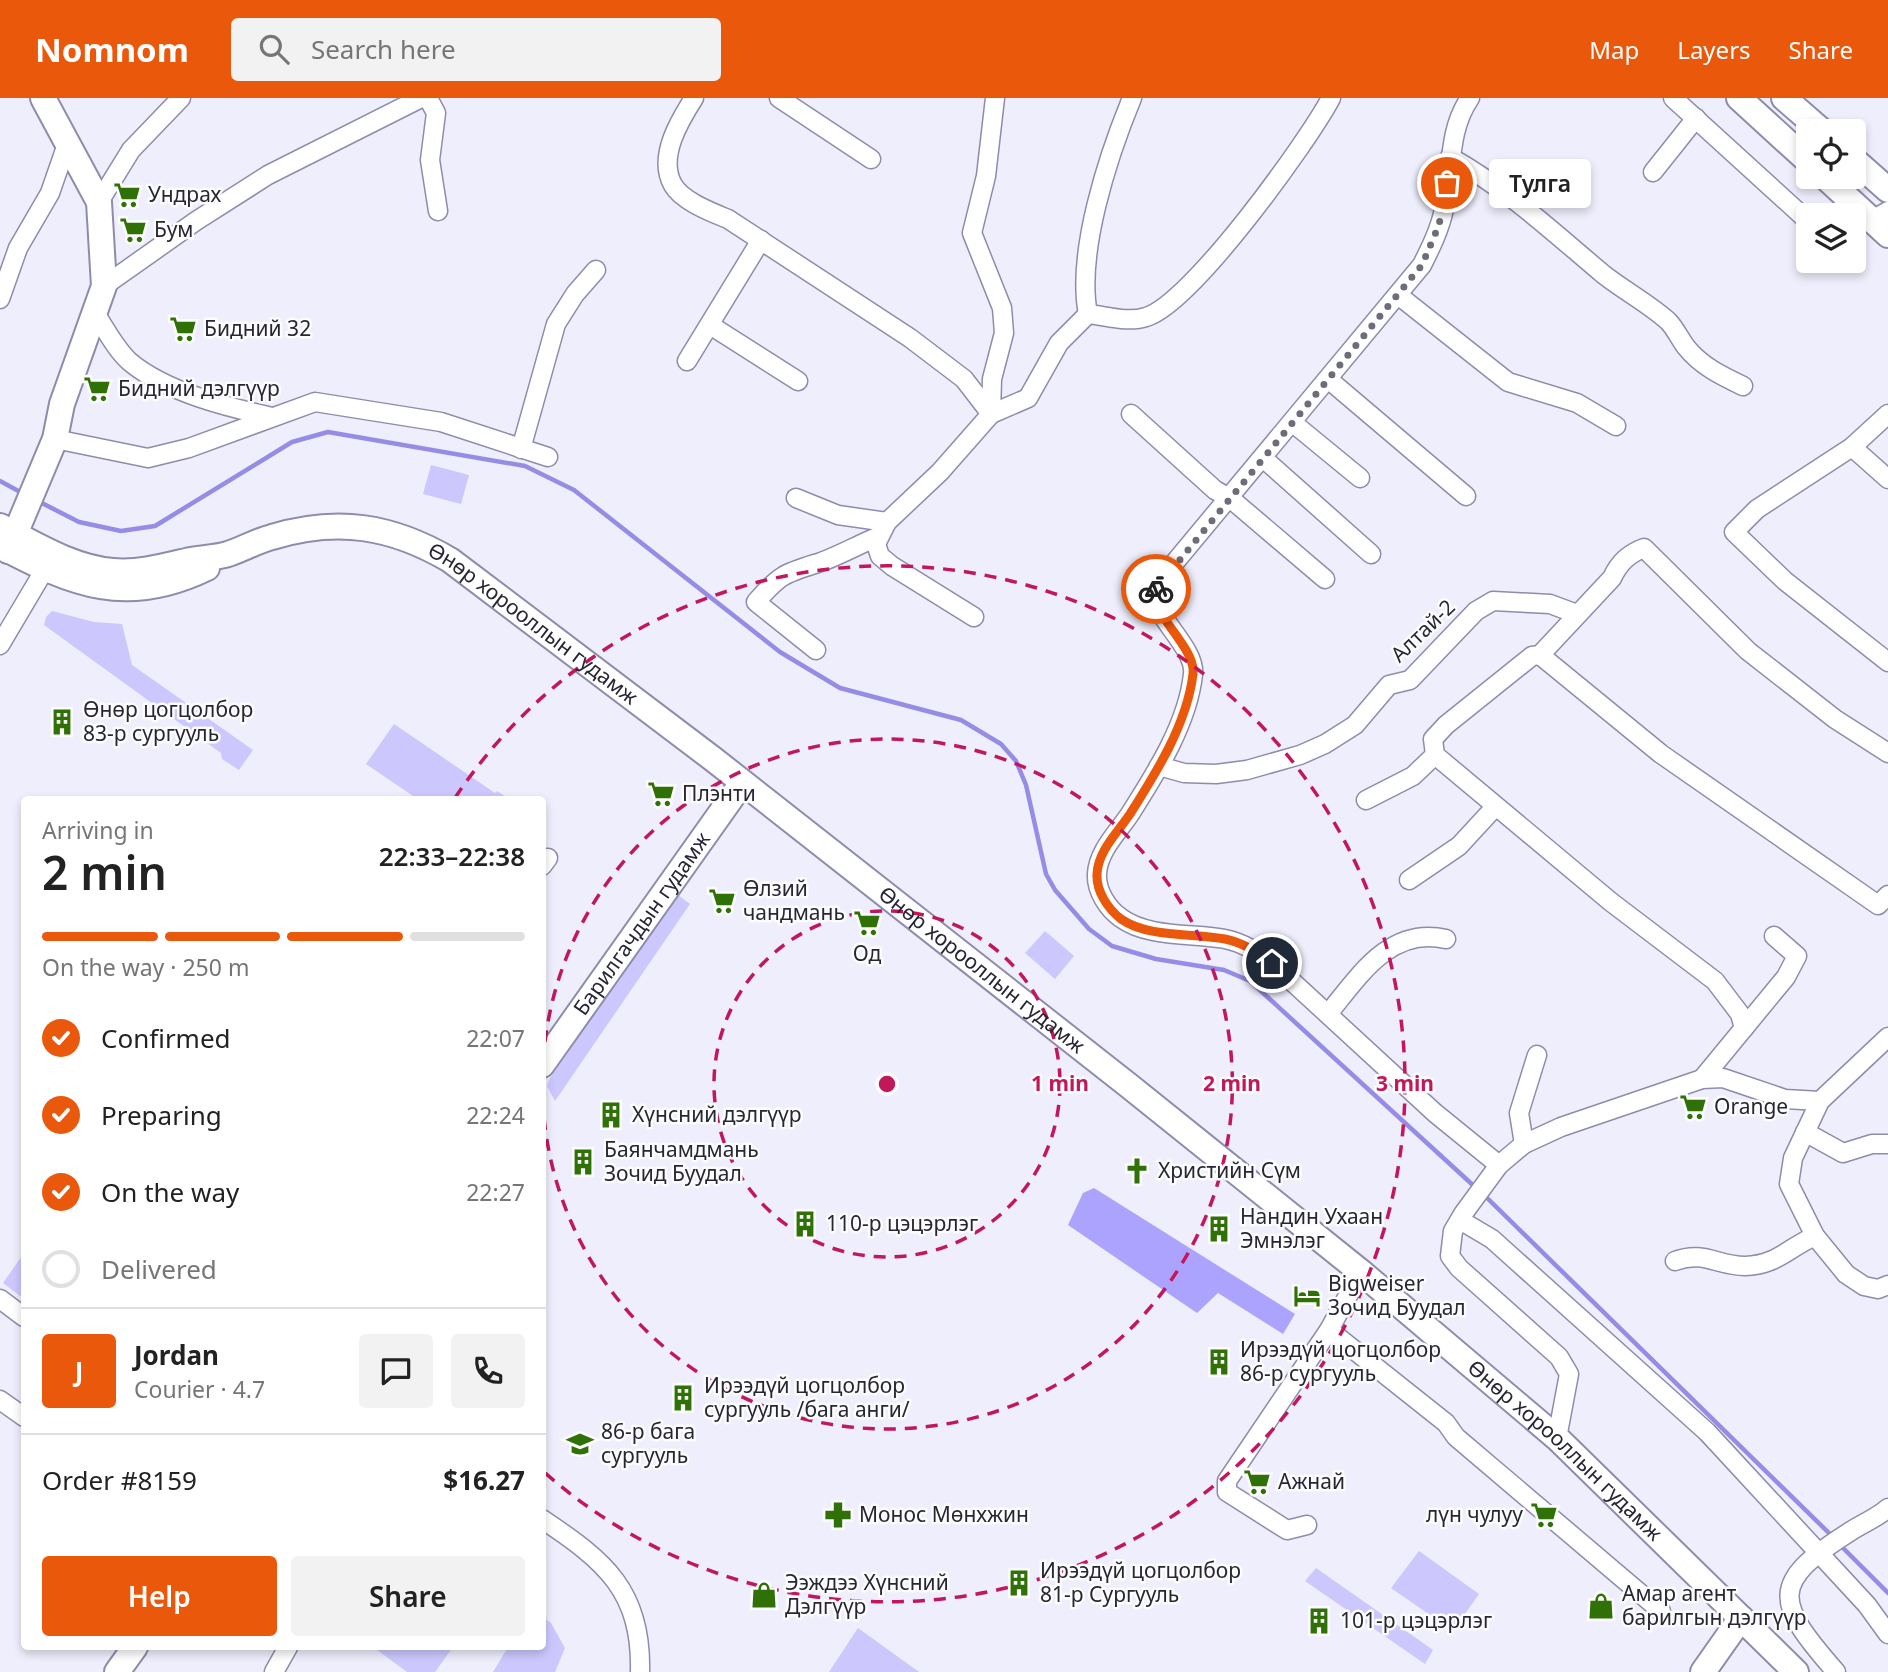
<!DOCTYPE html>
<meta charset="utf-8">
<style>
body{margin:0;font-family:"Noto Sans",sans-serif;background:#f2f2f2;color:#222;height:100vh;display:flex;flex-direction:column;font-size:26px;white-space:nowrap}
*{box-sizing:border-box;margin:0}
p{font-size:23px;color:#767676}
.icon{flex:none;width:38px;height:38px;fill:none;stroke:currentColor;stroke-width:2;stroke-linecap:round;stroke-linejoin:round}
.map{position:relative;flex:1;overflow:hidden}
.side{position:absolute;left:21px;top:698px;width:525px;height:854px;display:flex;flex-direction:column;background:#fff;border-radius:7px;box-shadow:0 4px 10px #0003}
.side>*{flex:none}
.controls{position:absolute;left:1796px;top:21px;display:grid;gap:14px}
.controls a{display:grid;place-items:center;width:70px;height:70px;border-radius:7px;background:#fff;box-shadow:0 4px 10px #0003;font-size:35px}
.pin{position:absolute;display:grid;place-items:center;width:60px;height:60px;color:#fff;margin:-30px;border:4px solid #fff;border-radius:50%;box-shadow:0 2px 7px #0007}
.courier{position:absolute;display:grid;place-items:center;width:70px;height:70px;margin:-35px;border:5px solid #ea580c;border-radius:50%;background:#fff;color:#222;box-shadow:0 2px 9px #0007}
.bubble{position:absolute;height:49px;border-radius:7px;background:#fff;box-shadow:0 4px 10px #0003;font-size:23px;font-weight:600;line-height:49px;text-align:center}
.overview em{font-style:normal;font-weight:600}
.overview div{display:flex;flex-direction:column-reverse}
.overview{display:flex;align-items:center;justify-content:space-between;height:119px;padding:0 21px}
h1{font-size:46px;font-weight:600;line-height:52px}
.bar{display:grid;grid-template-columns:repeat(4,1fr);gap:10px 7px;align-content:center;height:84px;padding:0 21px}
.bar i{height:9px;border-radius:5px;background:#e0e0e0}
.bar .current{background:#ea580c}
.bar p{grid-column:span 4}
.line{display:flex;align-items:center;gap:18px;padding:0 21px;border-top:2px solid #e0e0e0}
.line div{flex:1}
.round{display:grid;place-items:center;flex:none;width:74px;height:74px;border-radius:7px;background:#f2f2f2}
ol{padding:0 21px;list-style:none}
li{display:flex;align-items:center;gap:21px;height:77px}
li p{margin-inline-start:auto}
li .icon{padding:7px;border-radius:50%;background:#ea580c;color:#fff;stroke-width:4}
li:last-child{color:#767676}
li i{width:38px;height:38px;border:4px solid #e0e0e0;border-radius:50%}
.button{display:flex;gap:14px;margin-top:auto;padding:14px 21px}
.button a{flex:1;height:80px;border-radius:7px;background:#ea580c;color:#fff;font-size:28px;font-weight:600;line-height:80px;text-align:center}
.button a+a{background:#f2f2f2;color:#222}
header{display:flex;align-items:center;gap:42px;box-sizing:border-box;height:98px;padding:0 35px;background:#ea580c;color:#fff}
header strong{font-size:33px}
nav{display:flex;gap:38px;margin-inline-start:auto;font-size:24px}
.search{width:490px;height:63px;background:#f2f2f2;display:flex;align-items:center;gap:18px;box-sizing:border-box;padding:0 24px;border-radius:7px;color:#767676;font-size:26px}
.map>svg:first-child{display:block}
.green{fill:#ccc8fe}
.forest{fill:#aca3fe}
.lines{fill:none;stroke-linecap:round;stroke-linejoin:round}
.stream{stroke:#968ce6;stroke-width:4.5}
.street-casing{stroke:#8e8cad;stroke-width:21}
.secondary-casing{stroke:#8e8cad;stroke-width:28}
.street{stroke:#fff;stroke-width:18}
.secondary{stroke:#fff;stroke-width:24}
.done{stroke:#6d6c7a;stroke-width:7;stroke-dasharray:0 12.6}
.route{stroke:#ea580c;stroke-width:9}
.ring{fill:none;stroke:#c2185b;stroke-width:3.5;stroke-dasharray:12 9}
.labels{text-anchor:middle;stroke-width:5;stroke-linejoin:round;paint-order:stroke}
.poi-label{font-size:21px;fill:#272634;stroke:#fcfcfc;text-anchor:start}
.street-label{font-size:21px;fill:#272634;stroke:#fcfcfc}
.centre{fill:#c2185b;stroke:#fcfcfc;stroke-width:3.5}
.ring-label{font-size:21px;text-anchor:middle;font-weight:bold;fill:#c2185b;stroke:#fcfcfc;stroke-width:5;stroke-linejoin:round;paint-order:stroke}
</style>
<header>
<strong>Nomnom</strong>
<div class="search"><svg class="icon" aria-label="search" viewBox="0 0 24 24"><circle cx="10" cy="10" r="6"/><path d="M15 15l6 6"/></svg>Search here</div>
<nav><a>Map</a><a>Layers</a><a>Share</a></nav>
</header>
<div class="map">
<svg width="1888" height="1574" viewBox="0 0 1888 1574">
<rect width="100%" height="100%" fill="#eeeefc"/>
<!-- green -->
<g class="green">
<path d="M431,367L469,377L461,406L423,396Z"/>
<path d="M52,513L94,524L122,526L132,567L253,652L239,672L222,661L221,655L44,527L46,519Z"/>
<path d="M394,626L495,695L497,693L511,702H419L366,666Z"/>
<path d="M678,797L690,806L555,1003L547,988L550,980Z"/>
<path d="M1045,833L1074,858L1055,881L1025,855Z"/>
<path d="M24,1155V1201L3,1185Z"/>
<path d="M1419,1453L1479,1496L1453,1533L1391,1490Z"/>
<path d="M1316,1470L1433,1552L1425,1566L1305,1483Z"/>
<path d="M543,1519L551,1525L565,1550L555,1574H493L508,1549H542Z"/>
<path d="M858,1530L919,1574H829Z"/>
<path d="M373,1549H453L435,1574H407Z"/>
</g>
<!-- forest -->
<path class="forest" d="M1094,1090L1295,1216L1283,1236L1218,1195L1197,1215L1068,1127L1083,1095Z"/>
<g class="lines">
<!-- stream -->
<g class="stream">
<path d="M0,383L22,395"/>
<path d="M36,402L79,424L121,433L155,428L292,344L328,334L525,368L574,392L780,554L840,590L961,622L1001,646L1016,663L1026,687L1046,776L1055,792L1089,831L1112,848L1156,861L1224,872L1250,883L1475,1089"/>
<path d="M1482,1095L1833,1439"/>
<path d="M1839,1446L1888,1495"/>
</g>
<!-- street casing -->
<g class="street-casing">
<g id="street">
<path d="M428,0L436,15L430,62L438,113"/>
<path d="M694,0C680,22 657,59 673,87C682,103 711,114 728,121L910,240L964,281L991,316L940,374L887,424L876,446L880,458L892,468L974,519"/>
<path d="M779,0L871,61"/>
<path d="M995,0L986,78L972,135L1002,210L1004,235L992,281L991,316L1028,300L1059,245L1088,216C1107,218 1128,225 1146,219C1191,206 1307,45 1331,0"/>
<path d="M1470,0C1447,33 1453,73 1444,111C1440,131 1431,149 1422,167L1161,481L1152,498C1160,523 1196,553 1193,576C1188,625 1156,675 1130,716C1118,734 1098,753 1097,776C1096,793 1108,811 1121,820C1148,840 1194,835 1225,841C1244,845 1257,854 1272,865L1435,1015L1499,1067"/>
<path d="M1673,0L1808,123"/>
<path d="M1450,59C1507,91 1553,134 1603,176C1623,192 1648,205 1668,223C1675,230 1680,241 1686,249C1701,268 1722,278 1743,288"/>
<path d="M1653,74L1696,20"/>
<path d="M99,104L131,52L181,0"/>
<path d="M1853,128L1872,122L1888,113"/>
<path d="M104,188L196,123L268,77L421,0"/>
<path d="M1398,197L1508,284L1577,305L1616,328"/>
<path d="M0,201L18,150L50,95L67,46"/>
<path d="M95,215C105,230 116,252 130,264C166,294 227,309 272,319"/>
<path d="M1088,216C1076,155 1108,58 1132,0"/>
<path d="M710,227L798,283"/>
<path d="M687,263L761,142"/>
<path d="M1328,281L1466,398"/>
<path d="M1131,316L1215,392L1231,401L1325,481"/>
<path d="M1888,316L1852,349L1757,411L1734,434L1785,483L1888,564"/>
<path d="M1293,325L1360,380"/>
<path d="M55,341L148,360L189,350L315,304L441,324L548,359"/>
<path d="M1852,349L1888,381"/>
<path d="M521,351L556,226L575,196L596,172"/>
<path d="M1263,360L1371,456"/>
<path d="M796,400L838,417L887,424"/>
<path d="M0,547L45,471"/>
<path d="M816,552L756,504C781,475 786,475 821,464C840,457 858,447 877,439"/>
<path d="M1540,557L1661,656L1878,807L1888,797"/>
<path d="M1159,668L1184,675L1216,676L1247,672L1300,657L1325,646L1355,627L1389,587L1410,582L1476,513L1493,503L1550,506L1577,516"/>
<path d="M1366,702L1413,678L1435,657"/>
<path d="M542,768L548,760"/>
<path d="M1409,782L1459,748L1495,709"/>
<path d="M1328,916C1359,878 1390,828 1446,841"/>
<path d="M1744,930L1786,879L1797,858L1774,838"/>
<path d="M1888,939L1820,1003L1793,1060L1789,1086L1815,1138L1846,1176L1864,1188L1878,1191L1888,1187"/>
<path d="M1702,981L1744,930L1740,916L1715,883L1611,804L1435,657L1433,641L1446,627L1532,558L1540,557L1612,480C1619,465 1628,456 1644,450L1748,553L1835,621L1888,655"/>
<path d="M1805,1034L1843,1055L1872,1046H1888"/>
<path d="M1524,1046L1519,1015L1537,957"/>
<path d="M1460,1122L1492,1141L1707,1334L1867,1507L1888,1536"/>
<path d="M1675,1163C1704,1152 1717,1168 1745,1168C1777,1167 1788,1150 1815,1138"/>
<path d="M0,1201L24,1219"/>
<path d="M1329,1232L1446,1325L1456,1339L1661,1513"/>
<path d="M0,1302L24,1319"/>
<path d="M1557,1340L1569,1276L1559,1259L1459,1170L1450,1158L1453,1133L1463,1116L1499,1067L1524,1046L1561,1029L1702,981L1723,980L1785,1001L1820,1003"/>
<path d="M542,1421C605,1463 642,1493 640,1574"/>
<path d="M1307,1427L1287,1432L1227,1394V1383L1329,1232L1361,1174"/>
<path d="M274,1574L288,1549"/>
<path d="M1836,1574C1775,1504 1768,1485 1851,1433C1863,1425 1877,1420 1888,1410"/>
</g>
</g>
<!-- secondary casing -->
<g class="secondary-casing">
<g id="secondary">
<path d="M1739,0L1808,63"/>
<path d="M1784,0L1822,33"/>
<path d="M1853,61L1888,92"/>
<path d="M1825,79L1888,137"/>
<path id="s1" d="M0,428C35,446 73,470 113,473C138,475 161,469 186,463C199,460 215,460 228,456C243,451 257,443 272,439C338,419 392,428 450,462L713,661L1128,987L1361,1174L1557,1340L1796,1574"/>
<path d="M0,448C74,487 127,509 207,470"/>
<path d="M8,453L55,341L62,306L104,188L99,104L43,0"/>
<path id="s2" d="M542,967L742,685"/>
<path d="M117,1574L135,1549"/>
<path d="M1703,1574L1741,1520"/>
</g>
</g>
<!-- street -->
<use href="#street" class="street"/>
<!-- secondary -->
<use href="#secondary" class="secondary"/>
</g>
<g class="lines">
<!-- done -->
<path class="done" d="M1156,491L1422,167L1439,127L1447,85"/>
<!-- route -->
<path class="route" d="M1156,491L1152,498C1160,523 1196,553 1193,576C1187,626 1156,675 1130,716C1118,734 1098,753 1097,776C1096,793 1108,811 1121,821C1148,840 1194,835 1225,841C1244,845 1257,854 1272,865"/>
</g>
<!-- distance rings -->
<g class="ring">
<circle cx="887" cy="986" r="173"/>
<path d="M543 965A345 345 0 1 1 543 1007"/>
<path d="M455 700A518 518 0 1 1 544 1374"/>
</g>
<!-- icons -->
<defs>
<g id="supermarket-bare" transform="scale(2.1)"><path d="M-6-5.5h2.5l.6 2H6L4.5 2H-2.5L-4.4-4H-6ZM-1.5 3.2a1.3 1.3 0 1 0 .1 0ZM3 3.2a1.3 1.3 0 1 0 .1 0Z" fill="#2f7007" stroke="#fcfcfc" stroke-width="2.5" paint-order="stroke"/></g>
<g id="building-bare" transform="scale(2.1)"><path d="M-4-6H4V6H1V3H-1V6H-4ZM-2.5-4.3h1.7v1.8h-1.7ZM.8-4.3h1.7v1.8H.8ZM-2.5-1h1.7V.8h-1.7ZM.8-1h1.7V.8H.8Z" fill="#2f7007" stroke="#fcfcfc" stroke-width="2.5" paint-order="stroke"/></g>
<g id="church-bare" transform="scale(2.1)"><path d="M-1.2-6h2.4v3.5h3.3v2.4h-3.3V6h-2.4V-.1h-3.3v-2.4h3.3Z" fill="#2f7007" stroke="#fcfcfc" stroke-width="2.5" paint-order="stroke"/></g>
<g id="hotel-bare" transform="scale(2.1)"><path d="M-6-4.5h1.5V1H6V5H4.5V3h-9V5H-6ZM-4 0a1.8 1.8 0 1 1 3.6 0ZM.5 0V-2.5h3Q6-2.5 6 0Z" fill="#2f7007" stroke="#fcfcfc" stroke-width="2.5" paint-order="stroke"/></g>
<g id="school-bare" transform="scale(2.1)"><path d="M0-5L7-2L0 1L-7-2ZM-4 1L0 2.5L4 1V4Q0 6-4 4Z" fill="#2f7007" stroke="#fcfcfc" stroke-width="2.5" paint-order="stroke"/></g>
<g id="pharmacy-bare" transform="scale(2.1)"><path d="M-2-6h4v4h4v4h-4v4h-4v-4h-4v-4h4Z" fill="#2f7007" stroke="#fcfcfc" stroke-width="2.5" paint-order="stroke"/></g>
<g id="shop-bare" transform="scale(2.1)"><path d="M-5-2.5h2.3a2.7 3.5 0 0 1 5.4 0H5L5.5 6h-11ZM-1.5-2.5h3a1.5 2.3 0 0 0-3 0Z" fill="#2f7007" stroke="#fcfcfc" stroke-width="2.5" paint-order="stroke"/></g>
</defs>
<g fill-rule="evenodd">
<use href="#supermarket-bare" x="127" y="97"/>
<use href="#supermarket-bare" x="133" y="132"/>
<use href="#supermarket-bare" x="183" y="231"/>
<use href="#supermarket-bare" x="97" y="291"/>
<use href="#building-bare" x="62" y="624"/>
<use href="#supermarket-bare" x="661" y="696"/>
<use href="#supermarket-bare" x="722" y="803"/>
<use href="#supermarket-bare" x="867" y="825"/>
<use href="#supermarket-bare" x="1693" y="1009"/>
<use href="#building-bare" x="611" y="1017"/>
<use href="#building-bare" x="583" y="1064"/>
<use href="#church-bare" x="1137" y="1073"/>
<use href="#building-bare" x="805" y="1126"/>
<use href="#building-bare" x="1219" y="1131"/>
<use href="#hotel-bare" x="1307" y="1198"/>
<use href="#building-bare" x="1219" y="1264"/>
<use href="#building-bare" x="683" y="1300"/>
<use href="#school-bare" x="580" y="1346"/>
<use href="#supermarket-bare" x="1257" y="1384"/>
<use href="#pharmacy-bare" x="838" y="1417"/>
<use href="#supermarket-bare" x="1544" y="1417"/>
<use href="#building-bare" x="1019" y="1485"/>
<use href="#shop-bare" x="764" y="1497"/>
<use href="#shop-bare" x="1601" y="1508"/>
<use href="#building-bare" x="1319" y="1523"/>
</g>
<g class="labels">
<!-- poi labels -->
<g class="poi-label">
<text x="148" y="104">Ундрах</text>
<text x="154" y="139">Бум</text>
<text x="204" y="238">Бидний 32</text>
<text x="118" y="298">Бидний дэлгүүр</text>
<text x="83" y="619">Өнөр цогцолбор<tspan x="83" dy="24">83-р сургууль</tspan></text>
<text x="682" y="703">Плэнти</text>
<text x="743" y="798">Өлзий<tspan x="743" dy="24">чандмань</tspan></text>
<text x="867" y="863" text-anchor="middle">Од</text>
<text x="1714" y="1016">Orange</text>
<text x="632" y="1024">Хүнсний дэлгүүр</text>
<text x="604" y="1059">Баянчамдмань<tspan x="604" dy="24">Зочид Буудал</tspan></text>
<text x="1158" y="1080">Христийн Сүм</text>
<text x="1240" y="1126">Нандин Ухаан<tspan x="1240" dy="24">Эмнэлэг</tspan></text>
<text x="826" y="1133">110-р цэцэрлэг</text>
<text x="1328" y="1193">Bigweiser<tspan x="1328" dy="24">3очид Буудал</tspan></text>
<text x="1240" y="1259">Ирээдүй цогцолбор<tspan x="1240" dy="24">86-р сургууль</tspan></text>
<text x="704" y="1295">Ирээдүй цогцолбор<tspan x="704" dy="24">сургууль /бага анги/</tspan></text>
<text x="601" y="1341">86-р бага<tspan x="601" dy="24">сургууль</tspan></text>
<text x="1278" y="1391">Ажнай</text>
<text x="859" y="1424">Монос Мөнхжин</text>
<text x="1523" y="1424" text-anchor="end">лүн чулуу</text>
<text x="1040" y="1480">Ирээдүй цогцолбор<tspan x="1040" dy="24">81-р Сургууль</tspan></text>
<text x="785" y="1492">Ээждээ Хүнсний<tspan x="785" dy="24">Дэлгүүр</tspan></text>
<text x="1622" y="1503">Амар агент<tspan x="1622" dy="24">барилгын дэлгүүр</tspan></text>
<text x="1340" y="1530">101-р цэцэрлэг</text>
</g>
<!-- street labels -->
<g class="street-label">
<text dy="7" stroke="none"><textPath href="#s1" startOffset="576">Өнөр хорооллын гудамж</textPath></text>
<text transform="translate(1423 533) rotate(-44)" y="7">Алтай-2</text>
<text dy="7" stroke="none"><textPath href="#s2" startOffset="173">Барилгачдын гудамж</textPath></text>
<text dy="7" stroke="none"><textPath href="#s1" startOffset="1143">Өнөр хорооллын гудамж</textPath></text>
<text dy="7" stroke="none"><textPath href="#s1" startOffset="1899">Өнөр хорооллын гудамж</textPath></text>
</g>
</g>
<circle cx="887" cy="986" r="10" class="centre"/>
<g class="ring-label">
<text x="1060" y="993">1 min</text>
<text x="1232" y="993">2 min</text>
<text x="1405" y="993">3 min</text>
</g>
</svg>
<div class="controls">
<a><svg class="icon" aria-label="locate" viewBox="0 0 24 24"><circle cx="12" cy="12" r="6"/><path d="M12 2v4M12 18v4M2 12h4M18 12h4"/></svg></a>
<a><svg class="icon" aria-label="layers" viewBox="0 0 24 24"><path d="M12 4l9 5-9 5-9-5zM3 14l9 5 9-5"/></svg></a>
</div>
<div class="pin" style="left:1447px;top:85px;background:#ea580c"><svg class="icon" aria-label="bag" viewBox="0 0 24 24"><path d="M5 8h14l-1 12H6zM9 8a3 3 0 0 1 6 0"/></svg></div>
<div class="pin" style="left:1272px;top:865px;background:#1f2937"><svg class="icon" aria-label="home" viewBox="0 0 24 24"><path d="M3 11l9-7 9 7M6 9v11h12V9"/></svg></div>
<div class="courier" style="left:1156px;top:491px"><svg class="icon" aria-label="bike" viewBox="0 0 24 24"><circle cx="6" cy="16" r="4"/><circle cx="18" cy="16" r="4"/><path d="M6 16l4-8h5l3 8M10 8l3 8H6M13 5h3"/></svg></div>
<div class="bubble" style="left:1489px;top:61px;width:102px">Тулга</div>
<section class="side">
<div class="overview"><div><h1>2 min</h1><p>Arriving in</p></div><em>22:33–22:38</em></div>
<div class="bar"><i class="current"></i><i class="current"></i><i class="current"></i><i></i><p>On the way · 250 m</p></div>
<ol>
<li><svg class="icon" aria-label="check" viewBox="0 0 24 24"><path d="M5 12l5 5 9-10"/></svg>Confirmed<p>22:07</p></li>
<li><svg class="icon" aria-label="check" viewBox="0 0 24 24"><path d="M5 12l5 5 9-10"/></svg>Preparing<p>22:24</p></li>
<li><svg class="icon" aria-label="check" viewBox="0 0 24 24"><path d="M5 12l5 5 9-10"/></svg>On the way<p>22:27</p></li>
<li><i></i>Delivered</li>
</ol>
<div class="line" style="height:126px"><b class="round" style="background:#ea580c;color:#fff">J</b><div><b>Jordan</b><p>Courier · 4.7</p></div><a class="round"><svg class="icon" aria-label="chat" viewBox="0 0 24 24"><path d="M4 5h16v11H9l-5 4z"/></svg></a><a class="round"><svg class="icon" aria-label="phone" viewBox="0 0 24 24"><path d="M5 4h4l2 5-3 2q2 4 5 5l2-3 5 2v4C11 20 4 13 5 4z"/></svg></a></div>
<div class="line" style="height:91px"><div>Order #8159</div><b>$16.27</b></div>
<div class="button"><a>Help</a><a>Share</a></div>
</section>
</div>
